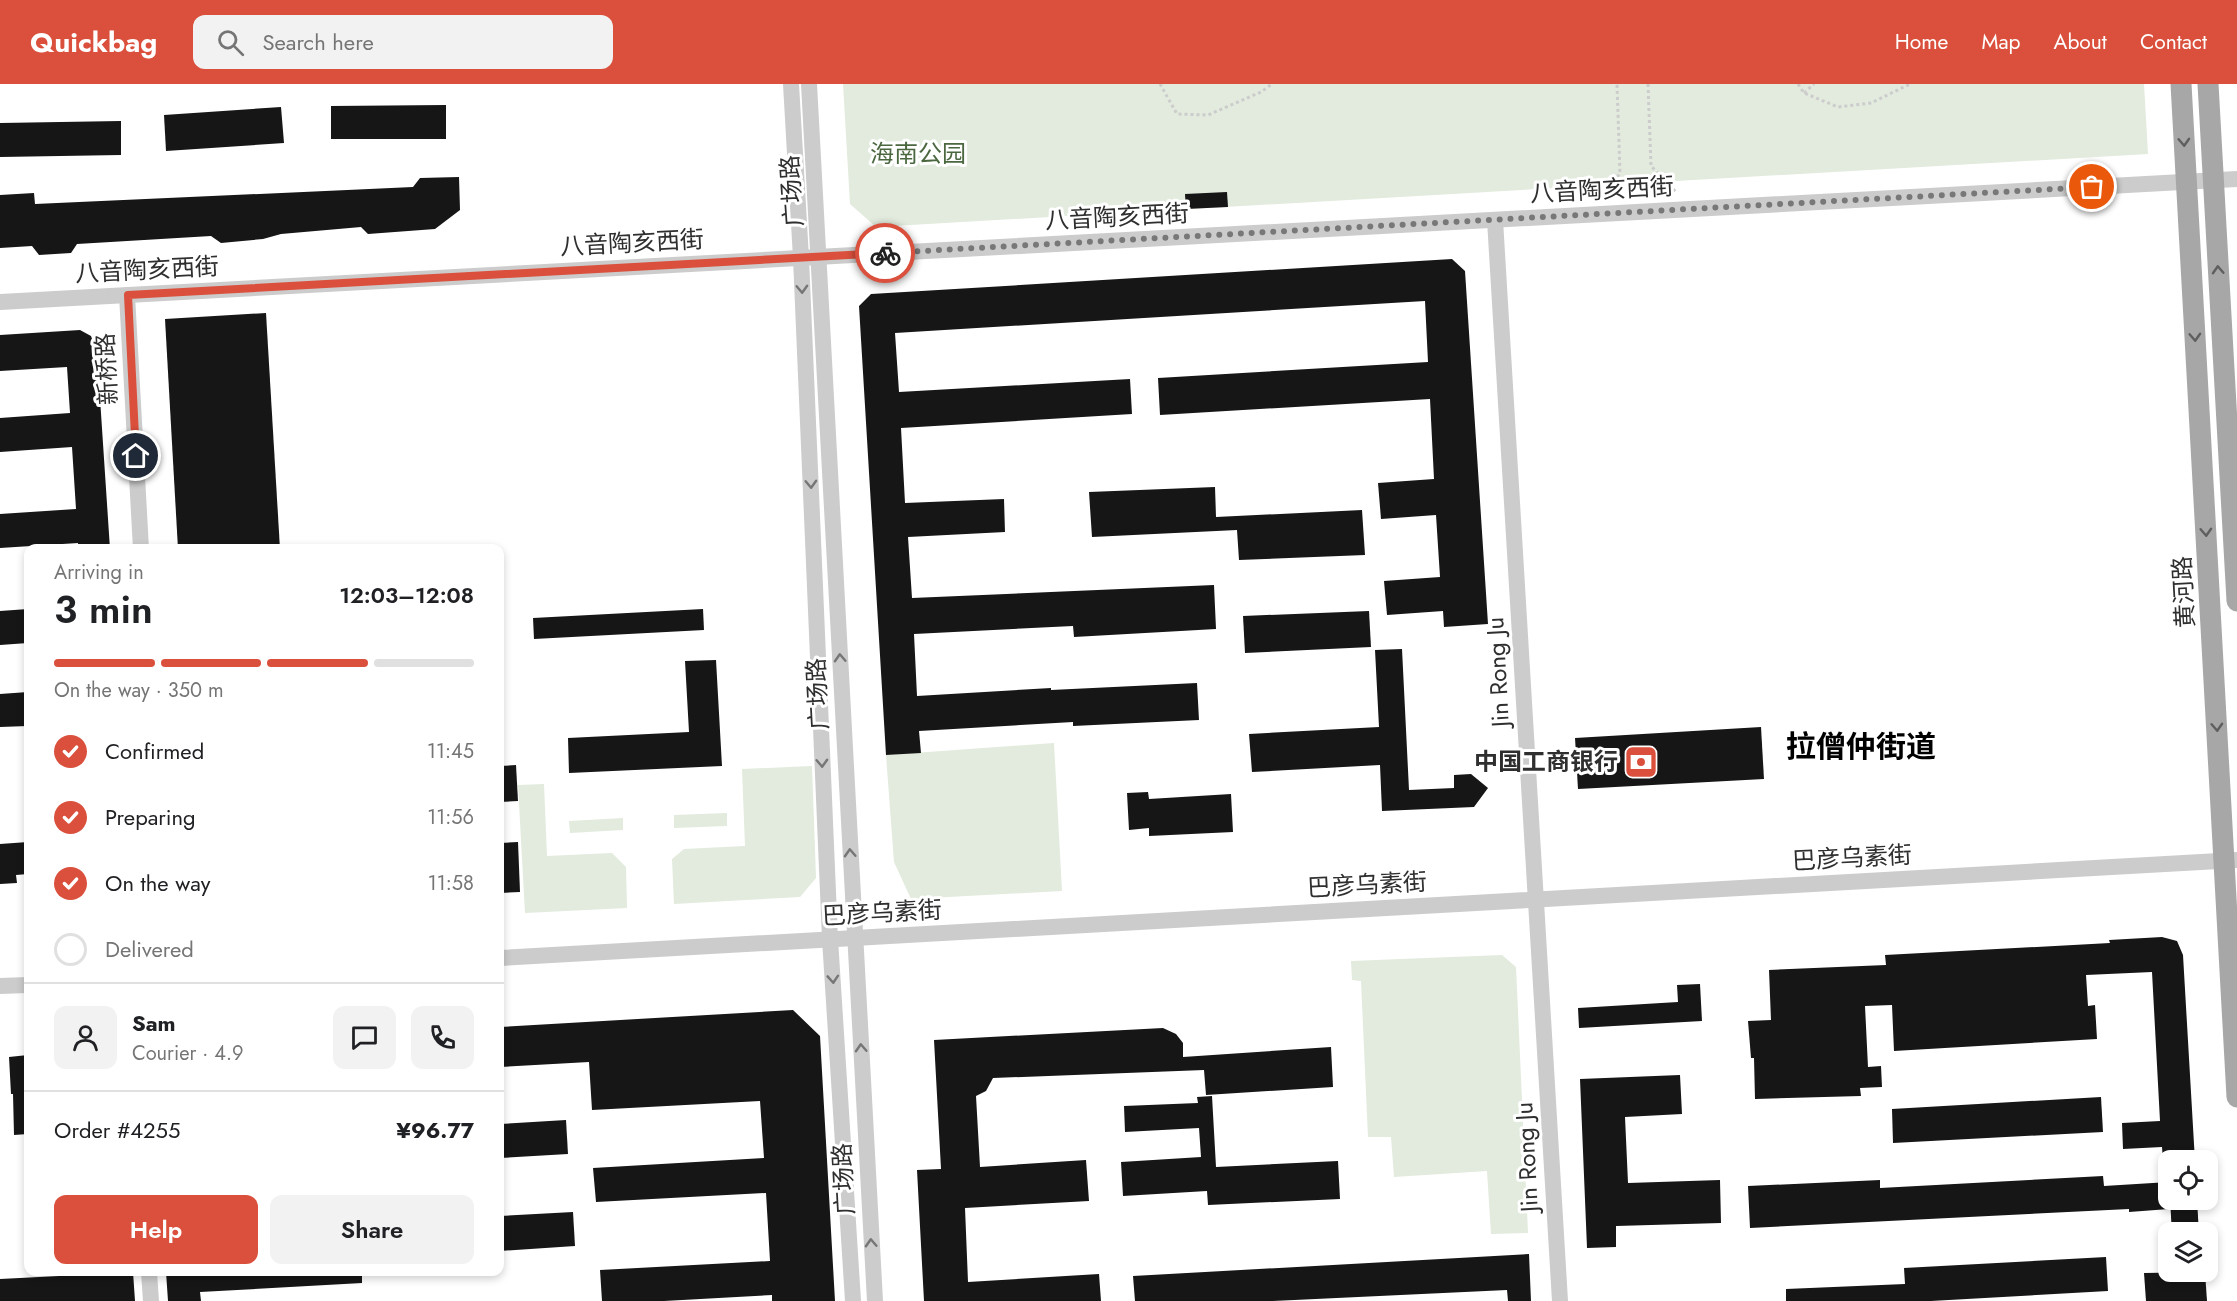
<!DOCTYPE html>
<meta charset="utf-8">
<style>
body{margin:0;font-family:Jost,"Noto Sans SC",sans-serif;background:#f2f2f2;color:#202124;height:100vh;display:flex;flex-direction:column;font-size:22px;white-space:nowrap}
*{box-sizing:border-box;margin:0}
p{font-size:20px;color:#757577}
.icon{flex:none;width:33px;height:33px;fill:none;stroke:currentColor;stroke-width:2;stroke-linecap:round;stroke-linejoin:round}
.map{position:relative;flex:1;overflow:hidden}
.drawer{position:absolute;left:24px;top:460px;width:480px;height:732px;display:flex;flex-direction:column;background:#fff;border-radius:12px;box-shadow:0 3px 9px #0003}
.drawer>*{flex:none}
.controls{position:absolute;left:2158px;top:1066px;display:grid;gap:12px}
.controls a{display:grid;place-items:center;width:60px;height:60px;border-radius:12px;background:#fff;box-shadow:0 3px 9px #0003;font-size:30px}
.pin{position:absolute;display:grid;place-items:center;width:51px;height:51px;color:#fff;margin:-26px;border:3px solid #fff;border-radius:50%;box-shadow:0 2px 6px #0007}
.courier{position:absolute;display:grid;place-items:center;width:60px;height:60px;margin:-30px;border:4px solid #da503c;border-radius:50%;background:#fff;color:#222;box-shadow:0 2px 8px #0007}
.head em{font-style:normal;font-weight:600}
.head div{display:flex;flex-direction:column-reverse}
.head{display:flex;align-items:center;justify-content:space-between;height:102px;padding:0 30px}
h1{font-size:39px;font-weight:600;line-height:45px}
.bar{display:grid;grid-template-columns:repeat(4,1fr);gap:9px 6px;align-content:center;height:72px;padding:0 30px}
.bar i{height:8px;border-radius:4px;background:#e0e0e0}
.bar .on{background:#da503c}
.bar p{grid-column:span 4}
.line{display:flex;align-items:center;gap:15px;padding:0 30px;border-top:2px solid #e0e0e0}
.line div{flex:1}
.round{display:grid;place-items:center;flex:none;width:63px;height:63px;border-radius:12px;background:#f2f2f2}
ol{padding:0 30px;list-style:none}
li{display:flex;align-items:center;gap:18px;height:66px}
li p{margin-inline-start:auto}
li .icon{padding:6px;border-radius:50%;background:#da503c;color:#fff;stroke-width:4}
li:last-child{color:#757577}
li i{width:33px;height:33px;border:3px solid #e0e0e0;border-radius:50%}
.action{display:flex;gap:12px;margin-top:auto;padding:12px 30px}
.action a{flex:1;height:69px;border-radius:12px;background:#da503c;color:#fff;font-size:24px;font-weight:600;line-height:69px;text-align:center}
.action a+a{background:#f2f2f2;color:#202124}
header{display:flex;align-items:center;gap:36px;box-sizing:border-box;height:84px;padding:0 30px;background:#da503c;color:#fff}
header strong{font-size:28px}
nav{display:flex;gap:33px;margin-inline-start:auto;font-size:21px}
.search{width:420px;height:54px;background:#f2f2f2;display:flex;align-items:center;gap:15px;box-sizing:border-box;padding:0 21px;border-radius:12px;color:#757577;font-size:22px}
.map>svg:first-child{display:block}
.green{fill:#e2ebdd}
.building{fill:#161616}
.lines{fill:none;stroke-linecap:round;stroke-linejoin:round}
.path{stroke:#ccc;stroke-width:3;stroke-dasharray:3 3;stroke-linecap:butt}
.minor{stroke:#ccc;stroke-width:16}
.major{stroke:#a7a7a7;stroke-width:21}
.oneway{stroke:#5f5f5f}
.oneway2{stroke:#767676}
.done{stroke:#787878;stroke-width:6;stroke-dasharray:0 10.8}
.route{stroke:#da503c;stroke-width:8}
.labels{text-anchor:middle;stroke-width:6;stroke-linejoin:round;paint-order:stroke}
.park-label{font-size:24px;fill:#4a673f;stroke:#fff}
.street-label{font-size:24px;fill:#2f2f2f;stroke:#fff}
.poi-label{font-size:24px;font-weight:bold;fill:#2f2f2f;stroke:#fff;text-anchor:end}
.district-label{font-size:30px;font-weight:bold;fill:#000;stroke:#fff}
</style>
<header>
<strong>Quickbag</strong>
<div class="search"><svg class="icon" aria-label="search" viewBox="0 0 24 24"><circle cx="10" cy="10" r="6"/><path d="M15 15l6 6"/></svg>Search here</div>
<nav><a>Home</a><a>Map</a><a>About</a><a>Contact</a></nav>
</header>
<div class="map">
<svg width="2237" height="1217" viewBox="0 0 2237 1217">
<rect width="100%" height="100%" fill="#fff"/>
<!-- green -->
<g class="green">
<path d="M843,0H2144L2148,70L876,143L850,120Z"/>
<path d="M1054,659L1062,807L911,815L894,778L886,671Z"/>
<path d="M812,682L816,794L800,813L674,820L672,775L684,765L745,762L742,685Z"/>
<path d="M544,700L547,772L612,769L626,783L627,824L525,829L518,701Z"/>
<path d="M727,729V742L674,744V731Z"/>
<path d="M623,734V746L570,749L569,737Z"/>
<path d="M1502,871L1516,883L1528,1149L1491,1150L1487,1087L1394,1093L1391,1053H1368L1361,897L1352,896L1351,877Z"/>
</g>
<!-- building -->
<g class="building">
<path d="M446,21V55H331V22Z"/>
<path d="M281,23L284,59L166,67L164,31Z"/>
<path d="M121,37V71L0,73V39Z"/>
<path d="M459,93L460,126L435,145L368,150L361,143L281,150L263,155L221,159L211,152L77,160L71,169L39,171L32,162L0,164V111L34,109L35,120L413,103L420,94Z"/>
<path d="M1227,108L1228,123L1186,125L1185,110Z"/>
<path d="M1452,175L1465,187L1488,540L1444,543L1443,527L1387,531L1384,497L1440,493L1436,431L1381,435L1378,399L1434,395L1430,315L1160,331L1158,294L1428,278L1425,217L895,249L899,308L1130,295L1132,330L901,344L905,419L1004,415L1005,448L908,453L912,514L1214,501L1216,545L1074,553L1073,542L914,550L917,612L1051,604V606L1197,599L1199,636L1073,642V638L919,647L921,669L886,671L859,222L871,210Z"/>
<path d="M266,229L280,465H178L165,235Z"/>
<path d="M80,246L91,252L97,269L110,465H78V459L0,464V430L76,425L72,363L0,368V334L70,329L67,283L0,287V251Z"/>
<path d="M1215,403L1216,433L1362,426L1365,471L1239,476L1237,446L1092,453L1089,408Z"/>
<path d="M28,525V559L0,561V527Z"/>
<path d="M703,525L704,546L534,555L533,534Z"/>
<path d="M1369,527L1371,563L1245,569L1243,532Z"/>
<path d="M1402,565L1409,706L1454,704V691L1471,690L1488,704L1474,723L1382,727L1380,681L1252,688L1249,650L1379,643L1375,566Z"/>
<path d="M716,576L722,682L569,689L568,654L689,648L685,577Z"/>
<path d="M28,608V642L0,643V610Z"/>
<path d="M1761,643L1764,695L1578,705L1575,654Z"/>
<path d="M516,681L518,717L500,718V682Z"/>
<path d="M1148,708L1149,715L1231,710L1233,748L1149,752V744L1129,746L1127,709Z"/>
<path d="M28,758V790L16,791L17,799L0,800V760Z"/>
<path d="M518,758L520,808L500,809V759Z"/>
<path d="M2162,853L2177,857L2183,871L2195,1077H2163L2162,1063L2123,1065L2122,1039L2160,1037L2152,888L2086,891L2088,922L2095,921L2097,955L1894,967L1892,921L1865,922L1868,983L1881,982L1882,1003L1860,1004L1861,1012L1755,1015L1754,974H1751L1748,937L1771,936L1769,886L1886,881L1885,871L2110,859L2109,856Z"/>
<path d="M1700,900L1702,937L1579,944L1578,924L1678,918L1677,901Z"/>
<path d="M793,926L820,952L835,1217H772V1211L664,1217H602L600,1186L770,1177L766,1109L596,1118L593,1084L764,1074L760,1017L592,1026L589,978L500,983V943Z"/>
<path d="M1163,944L1176,950L1183,959V973L1331,963L1333,1003L1206,1011L1204,986L993,994L986,1007L976,1012L980,1083L1086,1076L1089,1117L965,1124L968,1198L1099,1190L1101,1217H924L917,1086L941,1085L934,956Z"/>
<path d="M28,971V1050L14,1051L13,1010H11L9,973Z"/>
<path d="M1680,991L1682,1030L1625,1033L1628,1099L1720,1096L1721,1139L1616,1142V1163L1587,1164L1580,995Z"/>
<path d="M1212,1012L1216,1083L1338,1077L1340,1115L1208,1121L1207,1107L1123,1112L1121,1078L1201,1073L1199,1044L1125,1048L1124,1022L1198,1019L1197,1013Z"/>
<path d="M2101,1013L2103,1048L1893,1059L1892,1025Z"/>
<path d="M566,1036L568,1070L500,1074V1040Z"/>
<path d="M2103,1092L2104,1102L2169,1098V1125L2129,1128V1125L1750,1144L1748,1102L1880,1096V1104Z"/>
<path d="M2170,1116H2197L2199,1149H2172Z"/>
<path d="M573,1128L575,1162L500,1167V1132Z"/>
<path d="M1529,1170L1531,1217H1508L1507,1206L1273,1217H1135L1133,1192Z"/>
<path d="M2106,1173L2108,1207L1931,1217H1786V1205L1905,1200L1904,1184Z"/>
<path d="M59,1188H133L135,1217H0V1195L59,1192Z"/>
<path d="M166,1188H362V1199L200,1208L201,1217H168Z"/>
<path d="M2205,1188L2207,1217H2146L2144,1189Z"/>
</g>
<g class="lines">
<!-- path -->
<g class="path">
<path d="M1160,0L1177,30L1208,31L1261,8L1272,0"/>
<path d="M1648,0L1651,82L1676,108"/>
<path d="M1798,0L1804,9L1838,23L1871,19L1910,0"/>
<path d="M1804,9L1814,0"/>
<path d="M1604,113L1620,89L1617,0"/>
</g>
<!-- minor -->
<g class="minor">
<path d="M791,0L801,174L830,855L853,1217"/>
<path d="M809,0L875,1217"/>
<path d="M1495,136L1560,1217"/>
<path d="M127,211L141,465"/>
<path d="M0,218L2237,95"/>
<path d="M500,874L2237,776"/>
<path d="M0,902L28,901"/>
<path d="M149,1188L151,1217"/>
</g>
<!-- major -->
<g class="major">
<path d="M2181,0L2237,1013"/>
<path d="M2208,0L2237,517"/>
</g>
</g>
<!-- one-way arrows -->
<defs><path id="oneway-chevron" d="M-2-3.5L2.5 0L-2 3.5" fill="none" stroke-width="1.6" stroke-linecap="round" stroke-linejoin="round" transform="scale(1.5)"/></defs>
<g class="oneway">
<use href="#oneway-chevron" transform="translate(2184 58) rotate(87)"/>
<use href="#oneway-chevron" transform="translate(2218 186) rotate(-93)"/>
<use href="#oneway-chevron" transform="translate(2195 253) rotate(87)"/>
<use href="#oneway-chevron" transform="translate(2206 448) rotate(87)"/>
<use href="#oneway-chevron" transform="translate(2217 643) rotate(87)"/>
</g>
<g class="oneway2">
<use href="#oneway-chevron" transform="translate(802 205) rotate(88)"/>
<use href="#oneway-chevron" transform="translate(811 400) rotate(88)"/>
<use href="#oneway-chevron" transform="translate(840 574) rotate(-93)"/>
<use href="#oneway-chevron" transform="translate(822 679) rotate(88)"/>
<use href="#oneway-chevron" transform="translate(850 769) rotate(-93)"/>
<use href="#oneway-chevron" transform="translate(833 895) rotate(86)"/>
<use href="#oneway-chevron" transform="translate(861 964) rotate(-93)"/>
<use href="#oneway-chevron" transform="translate(871 1159) rotate(-93)"/>
</g>
<g class="lines">
<!-- done -->
<path class="done" d="M885,169L2092,103"/>
<!-- route -->
<path class="route" d="M136,372L128,211L885,169"/>
</g>
<!-- icons -->
<defs>
<g id="bank-square" transform="scale(1.725)"><rect x="-9" y="-9" width="18" height="18" rx="4" fill="#da503c" stroke="#fff"/><path d="M-6-4H6V4H-6ZM0-2.3a2.3 2.3 0 1 0 0 4.6a2.3 2.3 0 1 0 0-4.6Z" fill="#fff"/></g>
</defs>
<g fill-rule="evenodd">
<use href="#bank-square" x="1641" y="678"/>
</g>
<g class="labels">
<!-- park labels -->
<g class="park-label">
<text x="918" y="78">海南公园</text>
</g>
<!-- street labels -->
<g class="street-label">
<text transform="translate(1602 106) rotate(-3)" y="8">八音陶亥西街</text>
<text transform="translate(792 107) rotate(-94)" y="8">广场路</text>
<text transform="translate(1117 133) rotate(-3)" y="8">八音陶亥西街</text>
<text transform="translate(632 159) rotate(-3)" y="8">八音陶亥西街</text>
<text transform="translate(147 186) rotate(-3)" y="8">八音陶亥西街</text>
<text transform="translate(107 285) rotate(-93)" y="8">新桥路</text>
<text transform="translate(2184 508) rotate(-93)" y="8">黄河路</text>
<text transform="translate(1498 588) rotate(-93)" y="8">Jin Rong Ju</text>
<text transform="translate(818 610) rotate(-93)" y="8">广场路</text>
<text transform="translate(1852 774) rotate(-3)" y="8">巴彦乌素街</text>
<text transform="translate(1367 801) rotate(-3)" y="8">巴彦乌素街</text>
<text transform="translate(882 829) rotate(-3)" y="8">巴彦乌素街</text>
<text transform="translate(1527 1073) rotate(-93)" y="8">Jin Rong Ju</text>
<text transform="translate(844 1095) rotate(-93)" y="8">广场路</text>
</g>
<!-- poi labels -->
<g class="poi-label">
<text x="1618" y="686">中国工商银行</text>
</g>
<!-- district labels -->
<g class="district-label">
<text x="1861" y="673">拉僧仲街道</text>
</g>
</g>
</svg>
<div class="controls">
<a><svg class="icon" aria-label="locate" viewBox="0 0 24 24"><circle cx="12" cy="12" r="6"/><path d="M12 2v4M12 18v4M2 12h4M18 12h4"/></svg></a>
<a><svg class="icon" aria-label="layers" viewBox="0 0 24 24"><path d="M12 4l9 5-9 5-9-5zM3 14l9 5 9-5"/></svg></a>
</div>
<div class="pin" style="left:2092px;top:103px;background:#ea580c"><svg class="icon" aria-label="bag" viewBox="0 0 24 24"><path d="M5 8h14l-1 12H6zM9 8a3 3 0 0 1 6 0"/></svg></div>
<div class="pin" style="left:136px;top:372px;background:#1f2937"><svg class="icon" aria-label="home" viewBox="0 0 24 24"><path d="M3 11l9-7 9 7M6 9v11h12V9"/></svg></div>
<div class="courier" style="left:885px;top:169px"><svg class="icon" aria-label="bike" viewBox="0 0 24 24"><circle cx="6" cy="16" r="4"/><circle cx="18" cy="16" r="4"/><path d="M6 16l4-8h5l3 8M10 8l3 8H6M13 5h3"/></svg></div>
<section class="drawer">
<div class="head"><div><h1>3 min</h1><p>Arriving in</p></div><em>12:03–12:08</em></div>
<div class="bar"><i class="on"></i><i class="on"></i><i class="on"></i><i></i><p>On the way · 350 m</p></div>
<ol>
<li><svg class="icon" aria-label="check" viewBox="0 0 24 24"><path d="M5 12l5 5 9-10"/></svg>Confirmed<p>11:45</p></li>
<li><svg class="icon" aria-label="check" viewBox="0 0 24 24"><path d="M5 12l5 5 9-10"/></svg>Preparing<p>11:56</p></li>
<li><svg class="icon" aria-label="check" viewBox="0 0 24 24"><path d="M5 12l5 5 9-10"/></svg>On the way<p>11:58</p></li>
<li><i></i>Delivered</li>
</ol>
<div class="line" style="height:108px"><a class="round"><svg class="icon" aria-label="person" viewBox="0 0 24 24"><circle cx="12" cy="8" r="4"/><path d="M4 21q1-7 8-7t8 7"/></svg></a><div><b>Sam</b><p>Courier · 4.9</p></div><a class="round"><svg class="icon" aria-label="chat" viewBox="0 0 24 24"><path d="M4 5h16v11H9l-5 4z"/></svg></a><a class="round"><svg class="icon" aria-label="phone" viewBox="0 0 24 24"><path d="M5 4h4l2 5-3 2q2 4 5 5l2-3 5 2v4C11 20 4 13 5 4z"/></svg></a></div>
<div class="line" style="height:78px"><div>Order #4255</div><b>¥96.77</b></div>
<div class="action"><a>Help</a><a>Share</a></div>
</section>
</div>
